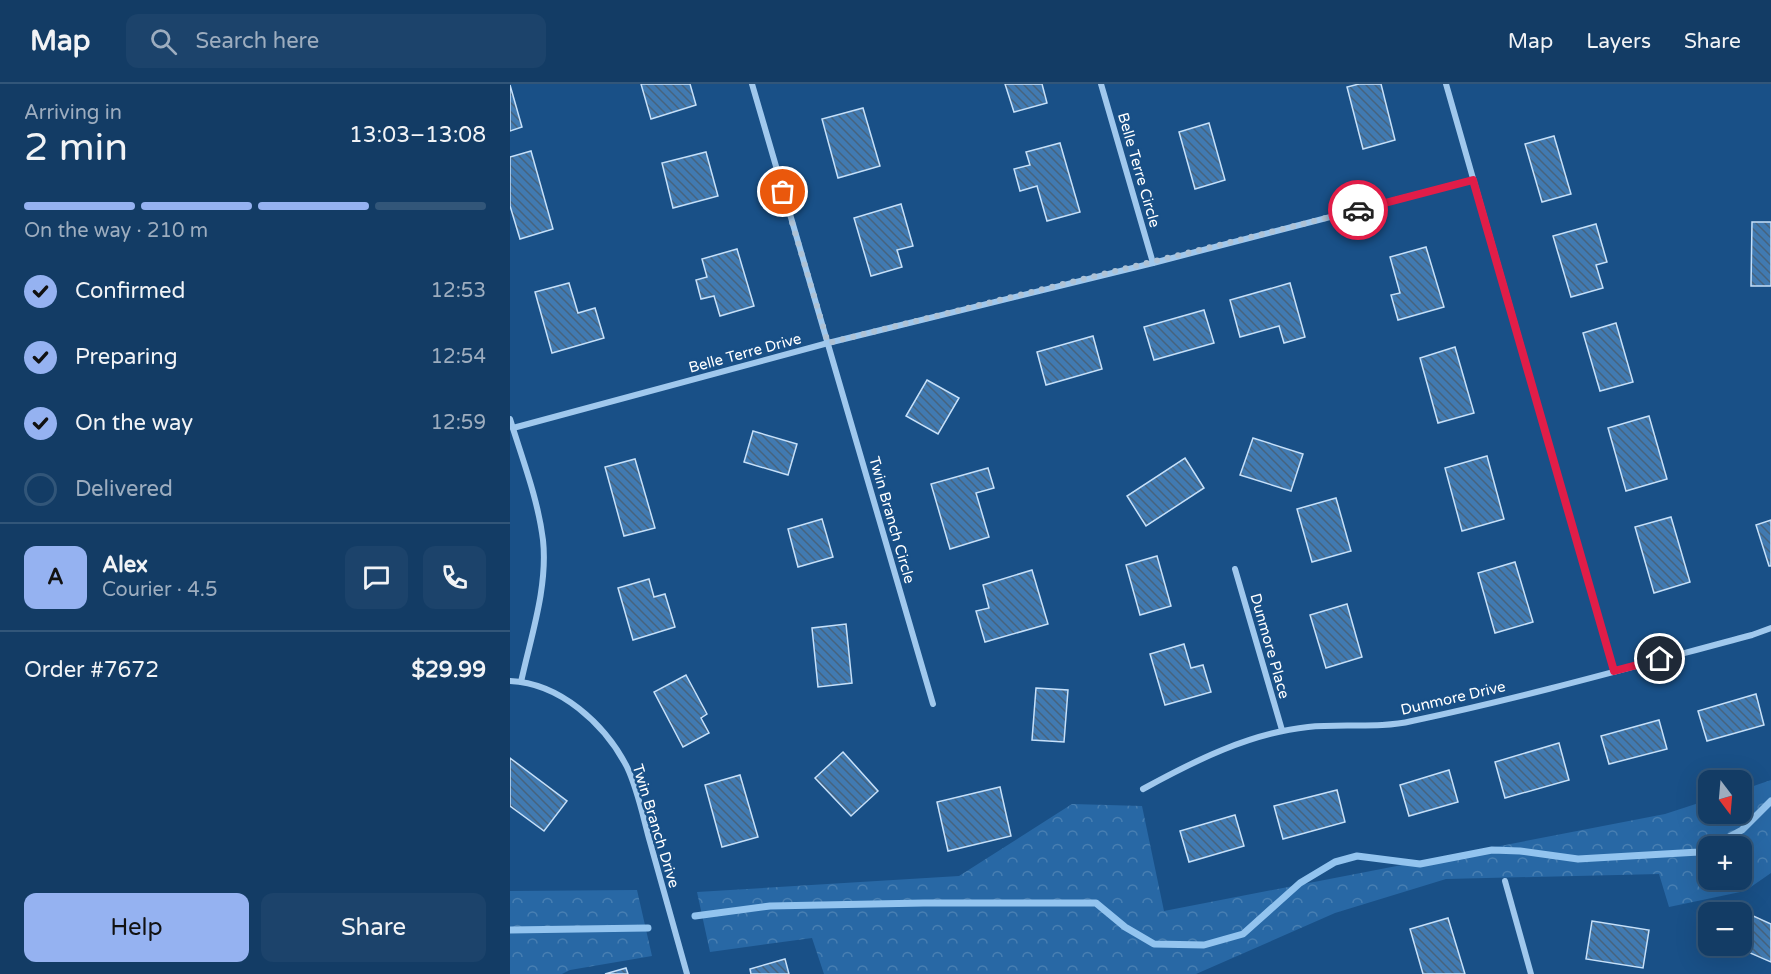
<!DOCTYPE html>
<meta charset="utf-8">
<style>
body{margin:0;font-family:"Varela Round",sans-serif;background:#1c436b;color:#f1f3f6;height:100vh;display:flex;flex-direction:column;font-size:22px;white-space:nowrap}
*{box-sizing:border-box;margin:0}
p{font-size:20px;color:#9dadbf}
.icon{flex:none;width:33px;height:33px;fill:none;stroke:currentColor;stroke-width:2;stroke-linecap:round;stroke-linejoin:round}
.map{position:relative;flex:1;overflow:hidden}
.details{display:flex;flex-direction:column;background:#133c65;width:510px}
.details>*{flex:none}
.needle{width:39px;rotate:164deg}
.fabs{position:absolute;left:1188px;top:686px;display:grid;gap:12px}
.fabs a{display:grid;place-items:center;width:54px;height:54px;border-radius:12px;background:#133c65;box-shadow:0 6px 24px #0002,0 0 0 2px #325679;font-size:30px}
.pin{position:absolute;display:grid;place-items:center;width:51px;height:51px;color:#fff;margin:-26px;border:3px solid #fff;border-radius:50%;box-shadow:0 2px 6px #0007}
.courier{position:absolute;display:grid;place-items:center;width:60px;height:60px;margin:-30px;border:4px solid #e11d48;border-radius:50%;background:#fff;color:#222;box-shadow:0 2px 8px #0007}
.head em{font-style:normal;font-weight:600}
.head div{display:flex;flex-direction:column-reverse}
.head{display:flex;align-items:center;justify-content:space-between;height:102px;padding:0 24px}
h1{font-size:39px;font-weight:600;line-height:45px}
.bar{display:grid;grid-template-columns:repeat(4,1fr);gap:9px 6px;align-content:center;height:72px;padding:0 24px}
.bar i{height:8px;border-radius:4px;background:#325679}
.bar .on{background:#95b2f1}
.bar p{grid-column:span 4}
.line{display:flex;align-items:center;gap:15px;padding:0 24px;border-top:2px solid #325679}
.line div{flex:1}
.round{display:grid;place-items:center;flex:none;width:63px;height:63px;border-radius:12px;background:#1c436b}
ol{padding:0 24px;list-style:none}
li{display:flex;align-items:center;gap:18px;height:66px}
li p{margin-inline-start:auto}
li .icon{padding:6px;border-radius:50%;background:#95b2f1;color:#111;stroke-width:4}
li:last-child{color:#9dadbf}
li i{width:33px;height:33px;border:3px solid #325679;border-radius:50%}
.cta{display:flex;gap:12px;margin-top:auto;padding:12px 24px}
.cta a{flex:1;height:69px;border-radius:12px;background:#95b2f1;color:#111;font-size:24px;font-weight:600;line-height:69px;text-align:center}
.cta a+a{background:#1c436b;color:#f1f3f6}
header{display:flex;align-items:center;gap:36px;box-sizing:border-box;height:84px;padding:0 30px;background:#133c65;border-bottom:2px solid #325679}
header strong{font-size:28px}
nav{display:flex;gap:33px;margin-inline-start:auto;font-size:21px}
.search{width:420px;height:54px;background:#1c436b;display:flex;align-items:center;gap:15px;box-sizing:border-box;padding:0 21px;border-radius:12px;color:#9dadbf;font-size:22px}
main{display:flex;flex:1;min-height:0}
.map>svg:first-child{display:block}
.forest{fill:url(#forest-crowns);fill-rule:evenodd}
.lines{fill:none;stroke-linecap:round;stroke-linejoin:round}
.stream{stroke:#93c4ef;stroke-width:7}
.building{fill:url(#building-back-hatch);stroke:#c6e0f9;stroke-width:1.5}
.minor{stroke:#a0c8ed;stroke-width:6}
.done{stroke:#aec2d5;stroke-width:6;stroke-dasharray:0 10.8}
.route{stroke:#e11d48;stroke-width:8}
.labels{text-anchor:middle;stroke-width:5;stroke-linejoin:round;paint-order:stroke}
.street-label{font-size:15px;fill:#fff;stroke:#195087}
</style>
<header>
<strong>Map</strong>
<div class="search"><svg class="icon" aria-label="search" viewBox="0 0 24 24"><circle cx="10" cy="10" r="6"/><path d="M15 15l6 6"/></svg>Search here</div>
<nav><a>Map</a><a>Layers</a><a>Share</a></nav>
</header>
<main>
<section class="details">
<div class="head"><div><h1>2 min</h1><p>Arriving in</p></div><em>13:03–13:08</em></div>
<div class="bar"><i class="on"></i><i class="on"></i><i class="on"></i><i></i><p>On the way · 210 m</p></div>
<ol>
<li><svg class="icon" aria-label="check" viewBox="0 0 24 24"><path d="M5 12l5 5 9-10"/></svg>Confirmed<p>12:53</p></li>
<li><svg class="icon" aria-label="check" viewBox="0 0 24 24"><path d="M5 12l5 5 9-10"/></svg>Preparing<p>12:54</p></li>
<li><svg class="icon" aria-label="check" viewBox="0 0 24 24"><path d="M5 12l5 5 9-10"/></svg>On the way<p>12:59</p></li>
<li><i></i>Delivered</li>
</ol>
<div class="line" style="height:108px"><b class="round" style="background:#95b2f1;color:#111">A</b><div><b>Alex</b><p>Courier · 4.5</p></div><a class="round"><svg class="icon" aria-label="chat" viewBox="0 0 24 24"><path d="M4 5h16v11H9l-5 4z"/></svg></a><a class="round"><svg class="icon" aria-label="phone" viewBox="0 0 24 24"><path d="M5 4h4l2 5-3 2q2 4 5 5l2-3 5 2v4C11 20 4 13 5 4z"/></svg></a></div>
<div class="line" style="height:78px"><div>Order #7672</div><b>$29.99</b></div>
<div class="cta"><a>Help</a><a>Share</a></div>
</section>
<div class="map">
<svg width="1261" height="890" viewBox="0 0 1261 890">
<defs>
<pattern id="forest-crowns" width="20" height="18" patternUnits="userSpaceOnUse" patternTransform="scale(1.5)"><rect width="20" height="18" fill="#2868a5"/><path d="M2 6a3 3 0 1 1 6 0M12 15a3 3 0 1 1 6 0" fill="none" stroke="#487fb2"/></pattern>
<pattern id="building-back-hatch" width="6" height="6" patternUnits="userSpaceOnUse" patternTransform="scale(1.5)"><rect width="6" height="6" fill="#417ab1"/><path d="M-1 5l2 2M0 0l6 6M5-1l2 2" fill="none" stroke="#46637e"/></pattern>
</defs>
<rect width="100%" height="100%" fill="#195087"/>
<!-- forest -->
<g class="forest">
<path d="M1261,696V789L1235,807L1159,823L1149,790L936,795L825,829L686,890H314L302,854L200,868L187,808L449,792L562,720L632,722L654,827L1155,730L1198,716V729H1232V706ZM1198,762H1232V795H1198Z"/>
<path d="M127,806L142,872L60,886L52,890H0V807Z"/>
</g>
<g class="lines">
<!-- stream -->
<g class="stream">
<path d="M1202,762L1232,746L1261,717"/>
<path d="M185,832L260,822L414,819H586L615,843L644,860L694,861L733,850L790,799L825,778L847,772L910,780L982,766L1010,767L1068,775L1189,768L1198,764"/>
<path d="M0,846L138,844"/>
</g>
</g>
<!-- building -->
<g class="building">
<path d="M131,0H180L186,21L141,35Z"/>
<path d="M495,0H532L537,19L504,28Z"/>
<path d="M849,0H871L885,56L853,65L837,3Z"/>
<path d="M0,1L12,43L0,47Z"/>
<path d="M353,24L370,82L328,94L312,35Z"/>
<path d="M699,39L715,96L685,105L669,48Z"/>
<path d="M1044,52L1061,110L1032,118L1015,60Z"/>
<path d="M550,59L570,128L537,137L527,102L510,107L504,85L520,81L516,68Z"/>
<path d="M21,67L43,145L10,155L0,122V73Z"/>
<path d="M196,68L208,112L163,124L152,79Z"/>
<path d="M391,120L403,162L387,166L392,183L361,192L344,134Z"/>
<path d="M1242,138H1261V202H1241Z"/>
<path d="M1086,140L1097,178L1086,181L1093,204L1061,213L1043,152Z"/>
<path d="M916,163L934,223L888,236L881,211L890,209L880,173Z"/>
<path d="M227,165L244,222L210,232L204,212L191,215L186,196L197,193L192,175Z"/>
<path d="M59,199L68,229L85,224L94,254L42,269L25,208Z"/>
<path d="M780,199L795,253L774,259L769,242L730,253L720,216Z"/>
<path d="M694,226L704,259L644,276L634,243Z"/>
<path d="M1106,239L1123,298L1090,307L1073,249Z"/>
<path d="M583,252L592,285L536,301L527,268Z"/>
<path d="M945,263L964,329L928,339L910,274Z"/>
<path d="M417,296L449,314L428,350L396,332Z"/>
<path d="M1139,332L1157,395L1116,407L1098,344Z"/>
<path d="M243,347L287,360L278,391L234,378Z"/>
<path d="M743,354L793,370L781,407L730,391Z"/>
<path d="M977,372L994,435L952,447L935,384Z"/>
<path d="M675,374L694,404L636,442L617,412Z"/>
<path d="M125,375L145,444L114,452L95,383Z"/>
<path d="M478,384L484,404L466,409L479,453L440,465L421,400Z"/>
<path d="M826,414L841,467L802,478L787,425Z"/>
<path d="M1161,433L1180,498L1144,509L1125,443Z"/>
<path d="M312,435L323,473L288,483L278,445Z"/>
<path d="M1261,436V482H1259L1246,441Z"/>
<path d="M647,472L661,522L630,531L616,481Z"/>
<path d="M1005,478L1023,538L985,549L968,489Z"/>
<path d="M522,486L538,540L475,558L466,527L479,524L473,501Z"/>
<path d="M139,495L144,513L155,510L165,543L123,556L108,504Z"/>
<path d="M837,520L852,573L816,584L800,531Z"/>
<path d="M336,540L342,599L308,603L302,544Z"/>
<path d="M674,560L681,584L693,581L701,608L655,621L640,570Z"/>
<path d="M176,591L197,630L191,634L199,649L173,663L144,608Z"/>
<path d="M526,604L558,606L554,658L522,656Z"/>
<path d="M1246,610L1254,641L1197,657L1188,627Z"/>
<path d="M1149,636L1157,665L1099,680L1091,652Z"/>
<path d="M1049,659L1059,696L995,714L985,678Z"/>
<path d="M333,668L368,707L341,732L305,694Z"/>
<path d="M0,674L57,717L34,747L0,722Z"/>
<path d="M939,686L948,718L899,732L890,701Z"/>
<path d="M230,691L248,753L212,763L195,701Z"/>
<path d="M490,703L501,752L438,767L427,718Z"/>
<path d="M827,706L835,738L773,755L764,722Z"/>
<path d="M725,731L734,762L679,778L670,747Z"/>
<path d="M1217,820L1261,840V878L1222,861H1232V828H1213Z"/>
<path d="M938,834L955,890H913L900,845Z"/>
<path d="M1082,837L1139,846L1133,884L1076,875Z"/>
<path d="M275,875L279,890H241L240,885Z"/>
<path d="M116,884L118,890H95Z"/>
</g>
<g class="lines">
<!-- minor -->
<g class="minor">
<path d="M242,0L423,620"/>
<path d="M591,0L643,179"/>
<path d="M936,0L1104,587"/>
<path d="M0,335C12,374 28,415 33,456C38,503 21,552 11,598"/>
<path d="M3,344L318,259L643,179L963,96"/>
<path d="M725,485L772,646"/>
<path d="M0,597C50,599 95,640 117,683C128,706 133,733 140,758C152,802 165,846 177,890"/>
<path d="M633,705C684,677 740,649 798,643C832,639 869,645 902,637C1016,613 1129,581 1242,551L1261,544"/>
<path d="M995,797L1021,890"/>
</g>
</g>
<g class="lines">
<!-- done -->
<path class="done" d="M273,108L318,259L848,126"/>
<!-- route -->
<path class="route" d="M848,126L963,96L1104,587L1150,575"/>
</g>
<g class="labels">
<!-- street labels -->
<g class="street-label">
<text transform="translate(629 86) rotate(74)" y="5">Belle Terre Circle</text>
<text transform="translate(235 269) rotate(-15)" y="5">Belle Terre Drive</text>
<text transform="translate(382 436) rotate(74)" y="5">Twin Branch Circle</text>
<text transform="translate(760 562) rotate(74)" y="5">Dunmore Place</text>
<text transform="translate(943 614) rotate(-13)" y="5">Dunmore Drive</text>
<text transform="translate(146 742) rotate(73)" y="5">Twin Branch Drive</text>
</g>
</g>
</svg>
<div class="fabs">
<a><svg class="needle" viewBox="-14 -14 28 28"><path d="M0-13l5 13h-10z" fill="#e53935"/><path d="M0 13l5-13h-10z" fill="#9dadbf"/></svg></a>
<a>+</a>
<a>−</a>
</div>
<div class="pin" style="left:273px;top:108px;background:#ea580c"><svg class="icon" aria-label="bag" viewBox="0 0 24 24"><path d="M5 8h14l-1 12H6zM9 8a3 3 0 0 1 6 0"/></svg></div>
<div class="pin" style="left:1150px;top:575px;background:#1f2937"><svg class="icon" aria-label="home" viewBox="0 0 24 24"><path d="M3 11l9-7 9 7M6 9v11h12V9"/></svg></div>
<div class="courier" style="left:848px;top:126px"><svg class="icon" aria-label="car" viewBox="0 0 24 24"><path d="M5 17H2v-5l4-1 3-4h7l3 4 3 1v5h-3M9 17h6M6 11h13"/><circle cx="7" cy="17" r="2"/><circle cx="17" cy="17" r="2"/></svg></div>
</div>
</main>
